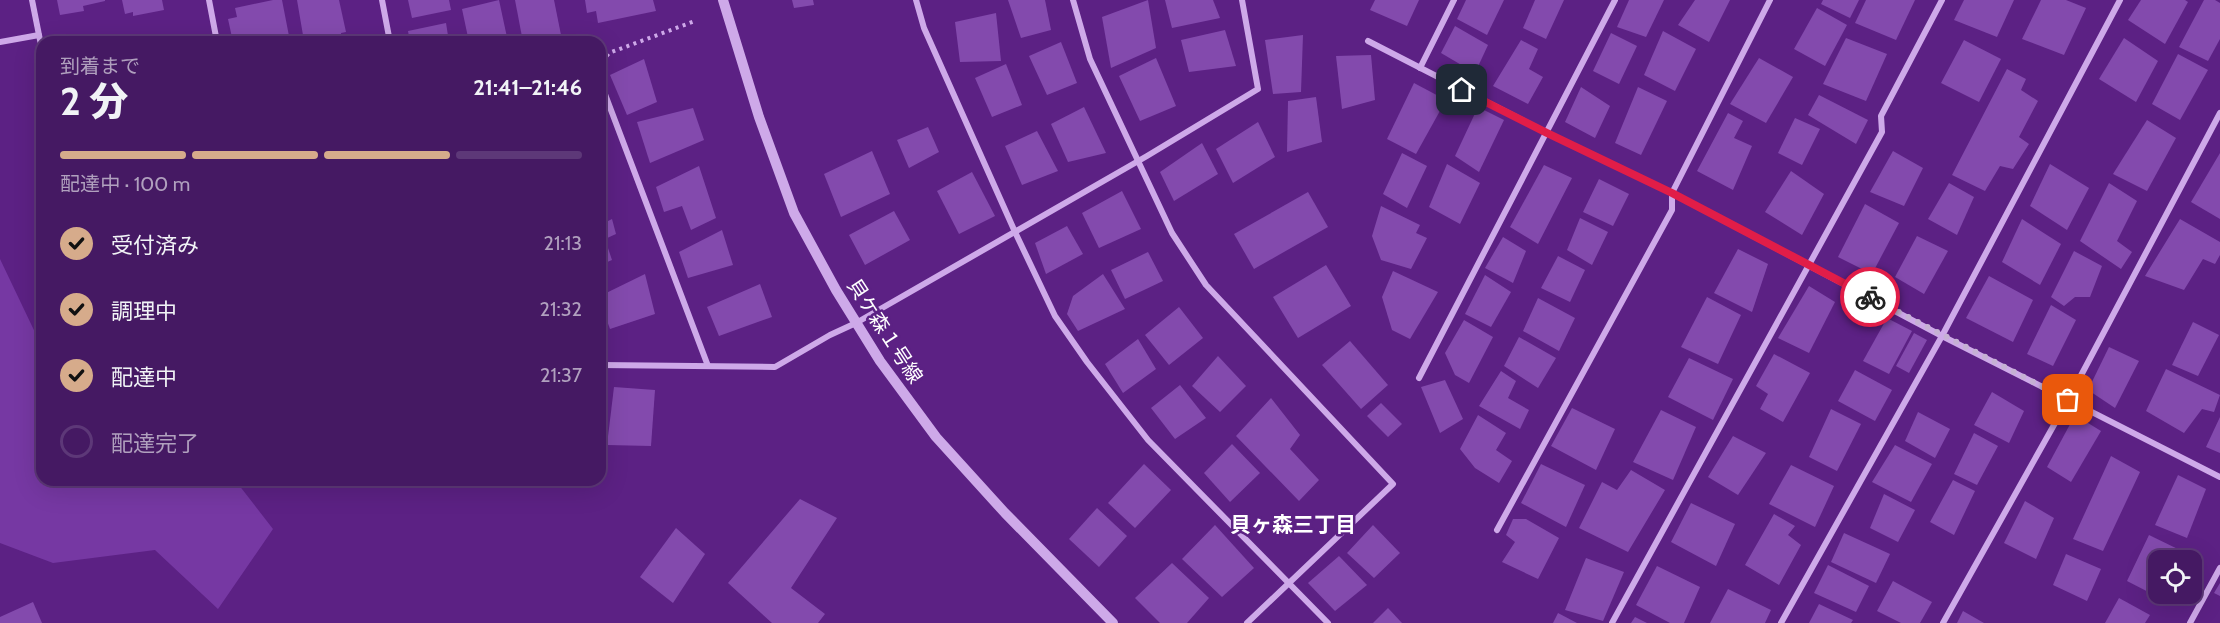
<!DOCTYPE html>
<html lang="ja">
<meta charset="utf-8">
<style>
body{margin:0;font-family:Cabin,"Noto Sans JP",sans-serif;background:#4f266c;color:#f1f3f6;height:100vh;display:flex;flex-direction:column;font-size:22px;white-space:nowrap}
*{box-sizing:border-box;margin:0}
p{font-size:20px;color:#b0a0be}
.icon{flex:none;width:33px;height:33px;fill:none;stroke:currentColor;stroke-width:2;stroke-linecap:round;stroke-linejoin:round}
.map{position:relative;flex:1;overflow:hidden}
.sheet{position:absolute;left:36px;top:36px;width:570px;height:450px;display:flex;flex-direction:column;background:#451963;border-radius:18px;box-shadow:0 6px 24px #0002,0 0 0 2px #5d3878}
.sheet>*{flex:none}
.buttons{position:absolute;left:2148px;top:550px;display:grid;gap:12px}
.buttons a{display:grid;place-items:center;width:54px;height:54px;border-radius:12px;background:#451963;box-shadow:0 6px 24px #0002,0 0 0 2px #5d3878;font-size:30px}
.pin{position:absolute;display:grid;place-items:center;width:51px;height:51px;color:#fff;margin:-26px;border-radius:12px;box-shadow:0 3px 9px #0006}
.courier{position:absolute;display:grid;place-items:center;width:60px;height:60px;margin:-30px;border:4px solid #e11d48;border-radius:50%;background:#fff;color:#222;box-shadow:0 2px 8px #0007}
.overview em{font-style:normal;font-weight:800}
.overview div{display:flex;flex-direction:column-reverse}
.overview{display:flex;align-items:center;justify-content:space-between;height:102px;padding:0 24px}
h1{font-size:39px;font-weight:800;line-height:45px}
.bar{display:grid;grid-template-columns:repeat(4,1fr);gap:9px 6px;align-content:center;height:72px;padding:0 24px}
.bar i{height:8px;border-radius:4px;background:#5d3878}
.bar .selected{background:#d6ab8b}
.bar p{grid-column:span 4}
ol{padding:0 24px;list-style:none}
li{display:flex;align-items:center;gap:18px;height:66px}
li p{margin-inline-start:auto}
li .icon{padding:6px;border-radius:50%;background:#d6ab8b;color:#111;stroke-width:4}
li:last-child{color:#b0a0be}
li i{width:33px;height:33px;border:3px solid #5d3878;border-radius:50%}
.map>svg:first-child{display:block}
.green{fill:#7638a3}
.building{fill:#834aad}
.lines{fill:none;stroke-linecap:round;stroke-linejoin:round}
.path{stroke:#cea9e9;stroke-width:4;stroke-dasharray:3 4.5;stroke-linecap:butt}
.minor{stroke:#cea9e9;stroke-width:6}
.tertiary{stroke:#cea9e9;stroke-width:10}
.done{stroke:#c6b1d4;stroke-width:6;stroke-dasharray:0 10.8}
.route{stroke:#e11d48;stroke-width:8}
.labels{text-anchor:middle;stroke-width:5;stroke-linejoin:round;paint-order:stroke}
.street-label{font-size:20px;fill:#fff;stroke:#5c2184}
.neighbourhood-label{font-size:21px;font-weight:bold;fill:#fff;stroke:#5c2184}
</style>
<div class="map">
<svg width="2220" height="623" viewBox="0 0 2220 623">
<rect width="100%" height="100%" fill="#5c2184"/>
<!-- green -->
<path class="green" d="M0,259L42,347V480H235L273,529L218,609L155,550L53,563L0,543Z"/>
<!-- building -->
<g class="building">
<path d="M57,0H105V1L83,6L84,11L60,15Z"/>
<path d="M122,0H162L164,10L133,16V12L125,14Z"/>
<path d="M273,0H282L289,36L265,42H233L228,19L237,17L235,8Z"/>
<path d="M297,0H339L346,32L341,33L342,42H312V39L304,41Z"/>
<path d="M408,0H449L451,10L412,18Z"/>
<path d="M499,0L508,42H469L462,9Z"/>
<path d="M515,0H554L561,35L523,42Z"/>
<path d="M585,0H653L656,11L598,23L596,11L587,13Z"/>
<path d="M792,0H813L814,5L794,8Z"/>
<path d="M1008,0H1045L1051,30L1021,38Z"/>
<path d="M1148,0L1156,48L1111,68L1102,17Z"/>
<path d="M1165,0H1213L1220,18L1172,28Z"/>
<path d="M1375,0H1419L1407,26L1370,10Z"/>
<path d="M1466,0H1504L1487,35L1457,19Z"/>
<path d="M1535,0H1564L1546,39L1523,28Z"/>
<path d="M1629,0H1664L1646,37L1617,27Z"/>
<path d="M1695,0H1730L1709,42L1678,25Z"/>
<path d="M1823,0H1859L1850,18L1821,4Z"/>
<path d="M1866,0H1915L1896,40L1855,23Z"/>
<path d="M1964,0H2014L1997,37L1954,20Z"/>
<path d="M2041,0H2066L2086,8L2064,55L2022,39Z"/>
<path d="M2141,0H2185L2188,2L2165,44L2128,20Z"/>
<path d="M2204,0H2215L2220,3V39L2208,61L2179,47Z"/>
<path d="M1817,8L1847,25L1825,66L1794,49Z"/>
<path d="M996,13L1001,61L960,62L955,22Z"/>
<path d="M446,23L449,42H410L408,31Z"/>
<path d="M1455,26L1488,45L1475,73L1441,53Z"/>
<path d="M1225,30L1236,66L1189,72L1181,40Z"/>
<path d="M1663,31L1696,49L1675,91L1644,75Z"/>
<path d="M1611,33L1637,46L1619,84L1593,71Z"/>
<path d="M1303,35L1301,92L1273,94L1265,40Z"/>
<path d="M1846,38L1887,54L1866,101L1823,84Z"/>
<path d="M2124,38L2158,61L2136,102L2099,79Z"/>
<path d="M1521,40L1538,49L1529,69L1543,77L1528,104L1493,86Z"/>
<path d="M1964,40L2001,59L1979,102L1941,83Z"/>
<path d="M1061,42L1077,83L1047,95L1029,56Z"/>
<path d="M2178,54L2208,70L2180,120L2152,104Z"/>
<path d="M1371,55L1375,100L1342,109L1336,56Z"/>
<path d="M1156,58L1176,106L1140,121L1119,76Z"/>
<path d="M1759,58L1793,77L1766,123L1730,104Z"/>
<path d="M644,59L657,102L627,115L610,75Z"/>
<path d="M1006,64L1022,105L992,117L975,78Z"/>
<path d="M2007,69L2026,79L2021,90L2038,101L2019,137L2029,144L2013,169L2000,166L1985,191L1952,175Z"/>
<path d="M1414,83L1446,100L1416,154L1387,139Z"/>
<path d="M1581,87L1610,106L1595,138L1565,122Z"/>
<path d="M1638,87L1667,101L1641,155L1615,143Z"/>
<path d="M1819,95L1868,120L1856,144L1808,115Z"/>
<path d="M1316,97L1322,142L1287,152L1288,101Z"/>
<path d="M1084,107L1106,153L1068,162L1051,124Z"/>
<path d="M1478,107L1504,120L1479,172L1455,156Z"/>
<path d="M693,108L704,140L650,163L637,122Z"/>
<path d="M1728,113L1743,121L1734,138L1752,146L1733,190L1697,171Z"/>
<path d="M1795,118L1820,129L1802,165L1778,153Z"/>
<path d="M2147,120L2176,138L2147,191L2113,174Z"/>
<path d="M1258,122L1275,157L1233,183L1216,149Z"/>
<path d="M928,127L939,152L909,168L897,140Z"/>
<path d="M1037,131L1058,171L1022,185L1005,146Z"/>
<path d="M1202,143L1218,174L1174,201L1160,172Z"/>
<path d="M872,151L890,194L841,217L824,174Z"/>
<path d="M1893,151L1923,168L1904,206L1870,192Z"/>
<path d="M1402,153L1427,166L1407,208L1383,194Z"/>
<path d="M2220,153V219L2191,202Z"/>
<path d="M1447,164L1480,183L1460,224L1429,207Z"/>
<path d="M2050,164L2089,188L2067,230L2030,206Z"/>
<path d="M1544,165L1572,178L1538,244L1510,227Z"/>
<path d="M699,166L716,218L691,230L682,206L664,212L656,187Z"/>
<path d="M1791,171L1824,194L1802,235L1765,212Z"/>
<path d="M972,172L995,216L959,234L937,191Z"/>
<path d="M1599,179L1629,194L1613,226L1583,212Z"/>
<path d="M1949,183L1974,197L1957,235L1928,219Z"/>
<path d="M2109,183L2137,201L2117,241L2132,252L2121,269L2080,241Z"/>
<path d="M1122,191L1141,229L1099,248L1082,213Z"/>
<path d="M1308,192L1328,227L1254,269L1234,234Z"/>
<path d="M1865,204L1899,223L1872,274L1838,257Z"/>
<path d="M1381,206L1420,225L1416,233L1427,238L1411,269L1381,260L1372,236Z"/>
<path d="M894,211L910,240L865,265L849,235Z"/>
<path d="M1580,218L1608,232L1592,265L1567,250Z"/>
<path d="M612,219L616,234L605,239L612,260L600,265V225Z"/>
<path d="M2022,219L2061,244L2040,285L2002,262Z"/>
<path d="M2180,219L2220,242V255L2215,264L2203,259L2184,290L2145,276Z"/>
<path d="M1067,226L1083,254L1046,274L1035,243Z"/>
<path d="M722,230L733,265L688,278L679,252Z"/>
<path d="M1917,236L1948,251L1924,294L1895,277Z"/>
<path d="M1503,237L1526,251L1513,283L1485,268Z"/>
<path d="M1738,249L1768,264L1752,312L1714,293Z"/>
<path d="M2074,251L2102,266L2090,297H2075L2064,306L2051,297Z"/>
<path d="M1148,252L1163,281L1125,299L1111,270Z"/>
<path d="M1558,256L1585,270L1570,302L1541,288Z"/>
<path d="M1326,265L1351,306L1298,338L1273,297Z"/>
<path d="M1393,271L1438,292L1410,339L1392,330L1382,297Z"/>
<path d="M645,274L655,314L610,329L600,301V296Z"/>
<path d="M1103,274L1125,309L1078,331L1067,314L1073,296Z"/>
<path d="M1485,275L1511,292L1491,327L1465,314Z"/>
<path d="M1989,276L2033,300L2013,342L1966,318Z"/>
<path d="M760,284L772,317L719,336L707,307Z"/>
<path d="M1809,286L1835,302L1809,353L1778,338Z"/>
<path d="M1707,297L1741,315L1718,364L1681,347Z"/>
<path d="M1538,298L1575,318L1559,351L1523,331Z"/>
<path d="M2051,305L2076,320L2053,366L2027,354Z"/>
<path d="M1179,307L1203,338L1169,365L1145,335Z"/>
<path d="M1887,318L1912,331L1889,374L1863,361Z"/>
<path d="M1464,320L1493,337L1469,383L1455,375L1445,353Z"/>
<path d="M2193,322L2219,335L2198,376L2172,365Z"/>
<path d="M1914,333L1927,340L1909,373L1896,366Z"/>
<path d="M1519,337L1556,358L1538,388L1504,366Z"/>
<path d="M1138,339L1156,369L1123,393L1105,364Z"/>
<path d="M1350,341L1388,385L1361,409L1322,365Z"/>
<path d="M2109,347L2139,361L2115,408L2088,390Z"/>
<path d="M1774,354L1810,373L1783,422L1760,409L1768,394L1756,386Z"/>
<path d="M1218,356L1246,386L1220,412L1192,386Z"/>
<path d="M1689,358L1733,379L1713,420L1668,397Z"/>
<path d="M2166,369L2220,395L2214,412L2202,409L2184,433L2146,411Z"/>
<path d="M1855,370L1892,390L1875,421L1838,401Z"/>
<path d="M1501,371L1516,381L1508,398L1529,410L1520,429L1479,406Z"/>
<path d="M1445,380L1463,419L1440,433L1421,387Z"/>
<path d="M1180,385L1206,418L1175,439L1151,408Z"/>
<path d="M614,387L655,390L651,446L607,445Z"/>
<path d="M1992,392L2024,411L2009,443L1974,425Z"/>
<path d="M1271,398L1300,435L1290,449L1319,480L1299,501L1236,436Z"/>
<path d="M1381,403L1402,424L1388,437L1367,416Z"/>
<path d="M1572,408L1615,429L1596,470L1551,446Z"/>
<path d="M1831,409L1861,424L1837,471L1809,457Z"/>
<path d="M1661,410L1696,427L1673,480L1633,462Z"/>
<path d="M1918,412L1950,429L1935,458L1905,441Z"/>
<path d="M1478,415L1506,433L1496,450L1512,461L1499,483L1475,468L1460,449Z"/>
<path d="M2075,415L2101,431L2071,482L2047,467Z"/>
<path d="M2220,417V453L2206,447Z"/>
<path d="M1974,433L1998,446L1977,485L1954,474Z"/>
<path d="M1733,436L1766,453L1738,495L1708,477Z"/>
<path d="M1232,444L1260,473L1230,502L1204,473Z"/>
<path d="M1895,445L1932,464L1911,502L1872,482Z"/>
<path d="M2111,456L2140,472L2103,551L2073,539Z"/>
<path d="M1144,464L1171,490L1135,528L1108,503Z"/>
<path d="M1541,464L1585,485L1566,527L1521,503Z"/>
<path d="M1791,465L1834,486L1815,527L1769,504Z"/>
<path d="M1631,470L1665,490L1628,552L1579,528L1602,482L1617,490Z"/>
<path d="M2178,475L2206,489L2187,538L2155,525Z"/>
<path d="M1953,480L1975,491L1954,535L1930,522Z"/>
<path d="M1884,494L1915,510L1898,542L1870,528Z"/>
<path d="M800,499L837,518L791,588L825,614L818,623H772L728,583Z"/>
<path d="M2025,501L2054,518L2036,559L2004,543Z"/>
<path d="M1691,503L1735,524L1716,566L1671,542Z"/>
<path d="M1097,508L1127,536L1099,567L1069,539Z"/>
<path d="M1774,514L1795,526L1788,535L1801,545L1779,585L1745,565Z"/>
<path d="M1513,519H1526L1559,538L1538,579L1502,562L1515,542L1506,535Z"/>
<path d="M1215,525L1254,568L1222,597L1182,559Z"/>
<path d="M1373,525L1400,553L1374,578L1347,553Z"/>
<path d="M676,528L705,554L673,603L640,577Z"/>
<path d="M1844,533L1890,554L1876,583L1831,562Z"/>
<path d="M2149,535L2186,553L2182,561H2158V594H2167L2164,600L2127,581Z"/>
<path d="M2066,554L2101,569L2087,601L2053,585Z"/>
<path d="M1339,556L1367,585L1335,611L1308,583Z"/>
<path d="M1586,558L1624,572L1603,621L1565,610Z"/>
<path d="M1172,563L1209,598L1187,623H1160L1135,598Z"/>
<path d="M1828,565L1869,586L1856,612L1814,593Z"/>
<path d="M1657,566L1700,587L1684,623H1670L1636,605Z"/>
<path d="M1893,581L1932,602L1920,623H1901L1877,611Z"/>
<path d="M2220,583V596L2214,593Z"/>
<path d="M1728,589L1771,610L1765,623H1710Z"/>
<path d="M2119,598L2150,615L2145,623H2105Z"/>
<path d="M33,602L42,623H0V617Z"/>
<path d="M1819,604L1853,620L1851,623H1809Z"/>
<path d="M1388,608L1402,623H1373Z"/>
<path d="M1963,611L1984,623H1957Z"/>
<path d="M1558,613L1577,623H1553Z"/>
<path d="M1635,617L1647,623H1631Z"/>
</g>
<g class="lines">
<!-- path -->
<path class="path" d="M602,62L609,53L695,21"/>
<!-- minor -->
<g class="minor">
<path d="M32,0L42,50"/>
<path d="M209,0L217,42"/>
<path d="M382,0L390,42"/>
<path d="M916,0L924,28L1015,232L1055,316L1087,362L1148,440L1328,623"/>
<path d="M1073,0L1090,59L1172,233L1206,285L1393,484L1247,623"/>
<path d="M1368,41L1547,133L1672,193L1942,336L2220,477"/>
<path d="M0,42L39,35"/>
<path d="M1420,68L1454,0"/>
<path d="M600,81L708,366"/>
<path d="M600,365L775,367L830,335L856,323L1147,156L1258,89L1242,0"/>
<path d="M1419,378L1615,0"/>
<path d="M1497,530L1672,210V193L1770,0"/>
<path d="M1612,623L1882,132L1881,116L1942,0"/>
<path d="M1781,623L1942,336L2120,0"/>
<path d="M1943,623L2068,400L2220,113"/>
<path d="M2190,623L2220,568"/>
</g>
<!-- tertiary -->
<path class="tertiary" d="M723,0L759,117L794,213L836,290L880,361L936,437L1005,513L1113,623"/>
</g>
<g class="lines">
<!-- done -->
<path class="done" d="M1870,297L2068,400"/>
<!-- route -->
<path class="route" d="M1462,90L1547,133L1672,193L1870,297"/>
</g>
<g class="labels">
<!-- street labels -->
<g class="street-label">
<text transform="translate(885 331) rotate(57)" y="7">貝ケ森１号線</text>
</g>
<!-- neighbourhood labels -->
<g class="neighbourhood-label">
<text x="1293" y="532">貝ヶ森三丁目</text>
</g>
</g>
</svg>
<div class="buttons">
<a><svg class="icon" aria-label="locate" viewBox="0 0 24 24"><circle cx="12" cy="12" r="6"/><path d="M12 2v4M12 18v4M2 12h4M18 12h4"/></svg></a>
</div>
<div class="pin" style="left:2068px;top:400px;background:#ea580c"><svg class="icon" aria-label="bag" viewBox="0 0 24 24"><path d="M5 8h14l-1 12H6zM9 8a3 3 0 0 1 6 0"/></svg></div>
<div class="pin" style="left:1462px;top:90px;background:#1f2937"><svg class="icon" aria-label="home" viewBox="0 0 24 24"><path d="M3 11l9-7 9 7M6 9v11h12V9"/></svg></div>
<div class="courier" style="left:1870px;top:297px"><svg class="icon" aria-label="bike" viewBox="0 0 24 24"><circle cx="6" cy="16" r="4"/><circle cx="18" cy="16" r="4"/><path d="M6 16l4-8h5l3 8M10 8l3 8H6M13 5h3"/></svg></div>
<section class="sheet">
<div class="overview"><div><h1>2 分</h1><p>到着まで</p></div><em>21:41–21:46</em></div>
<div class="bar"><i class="selected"></i><i class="selected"></i><i class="selected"></i><i></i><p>配達中 · 100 m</p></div>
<ol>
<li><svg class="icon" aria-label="check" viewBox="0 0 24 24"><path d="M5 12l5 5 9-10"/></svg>受付済み<p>21:13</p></li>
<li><svg class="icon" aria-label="check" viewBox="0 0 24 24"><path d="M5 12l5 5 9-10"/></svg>調理中<p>21:32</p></li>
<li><svg class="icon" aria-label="check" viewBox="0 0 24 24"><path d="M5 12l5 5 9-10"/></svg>配達中<p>21:37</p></li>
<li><i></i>配達完了</li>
</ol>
</section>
</div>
